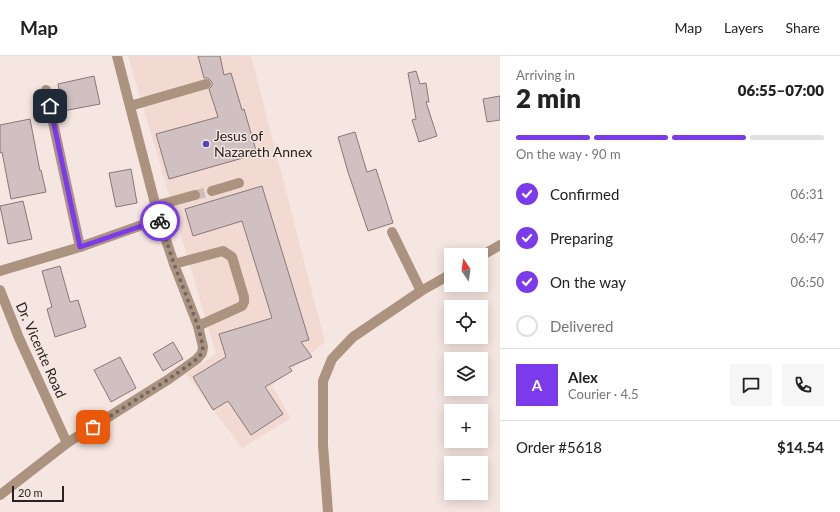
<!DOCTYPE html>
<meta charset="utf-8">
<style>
body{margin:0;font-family:Lato,sans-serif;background:#f6f6f6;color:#222;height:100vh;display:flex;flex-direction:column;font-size:15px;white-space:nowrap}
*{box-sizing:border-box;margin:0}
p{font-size:13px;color:#767676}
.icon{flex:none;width:22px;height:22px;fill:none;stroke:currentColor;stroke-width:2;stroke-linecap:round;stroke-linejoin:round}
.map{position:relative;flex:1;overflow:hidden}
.panel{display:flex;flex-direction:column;background:#fff;width:340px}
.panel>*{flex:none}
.needle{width:26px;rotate:347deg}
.buttons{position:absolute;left:444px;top:192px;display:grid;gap:8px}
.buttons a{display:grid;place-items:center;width:44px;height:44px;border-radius:0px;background:#fff;box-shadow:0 2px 10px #0003;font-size:20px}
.scale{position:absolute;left:12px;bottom:10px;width:52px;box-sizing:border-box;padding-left:4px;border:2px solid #282321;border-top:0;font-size:11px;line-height:14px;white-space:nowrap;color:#282321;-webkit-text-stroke:3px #f6e6e1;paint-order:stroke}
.pin{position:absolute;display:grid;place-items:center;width:34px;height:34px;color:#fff;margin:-17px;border-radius:8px;box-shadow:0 2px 6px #0006}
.courier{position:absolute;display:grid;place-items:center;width:40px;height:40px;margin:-20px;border:3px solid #7c3aed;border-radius:50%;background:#fff;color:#222;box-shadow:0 1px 5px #0007}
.head em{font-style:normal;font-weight:800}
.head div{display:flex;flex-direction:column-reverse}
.head{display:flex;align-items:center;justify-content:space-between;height:68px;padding:0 16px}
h1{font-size:26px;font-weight:800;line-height:30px}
.bar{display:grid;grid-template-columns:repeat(4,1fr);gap:6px 4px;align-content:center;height:48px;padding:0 16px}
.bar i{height:5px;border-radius:3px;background:#e0e0e0}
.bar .selected{background:#7c3aed}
.bar p{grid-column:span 4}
.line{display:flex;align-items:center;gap:10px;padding:0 16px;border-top:1px solid #e0e0e0}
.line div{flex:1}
.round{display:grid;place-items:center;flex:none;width:42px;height:42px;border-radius:0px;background:#f6f6f6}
ol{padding:0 16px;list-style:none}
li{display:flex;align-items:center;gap:12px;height:44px}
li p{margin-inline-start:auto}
li .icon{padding:4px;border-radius:50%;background:#7c3aed;color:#fff;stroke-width:4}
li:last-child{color:#767676}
li i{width:22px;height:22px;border:2px solid #e0e0e0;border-radius:50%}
header{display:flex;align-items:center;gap:24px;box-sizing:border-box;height:56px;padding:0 20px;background:#fff;border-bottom:1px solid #e0e0e0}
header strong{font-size:19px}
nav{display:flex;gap:22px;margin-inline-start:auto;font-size:14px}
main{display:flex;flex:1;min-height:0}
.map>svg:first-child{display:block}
.built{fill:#f2dad2}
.building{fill:#d1c0c1;stroke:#877878}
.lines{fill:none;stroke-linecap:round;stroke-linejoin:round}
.minor-tunnel{stroke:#cdbfbb;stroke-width:10;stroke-dasharray:10 5;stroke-linecap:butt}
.minor{stroke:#ab937f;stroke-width:10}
.done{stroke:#706764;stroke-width:4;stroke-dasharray:0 7.2}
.route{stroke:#7c3aed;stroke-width:5}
.poi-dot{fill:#5044bb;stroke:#f6e6e1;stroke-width:1.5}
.labels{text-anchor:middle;stroke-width:3;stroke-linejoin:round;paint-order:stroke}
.poi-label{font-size:14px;fill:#282321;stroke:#f6e6e1;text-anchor:start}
.street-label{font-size:14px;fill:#282321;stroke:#f6e6e1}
</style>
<header>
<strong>Map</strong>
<nav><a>Map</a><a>Layers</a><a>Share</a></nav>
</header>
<main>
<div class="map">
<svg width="500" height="456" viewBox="0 0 500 456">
<rect width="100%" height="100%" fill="#f6e6e1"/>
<!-- built -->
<path class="built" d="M128,0H251L325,286L272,330L291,362L242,392L186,318L216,298Z"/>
<!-- building -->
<g class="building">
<path d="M198,0H220L224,19L231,17L242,54L244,53L257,98L169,123L156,78L218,61L209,33L212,30V26L208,22H204Z"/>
<path d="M416,15L420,28L426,27L429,46H426L437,80L419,86L412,64L416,63L408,17Z"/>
<path d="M94,20L100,48L63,55L58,28Z"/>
<path d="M500,40V64L487,66L483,43Z"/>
<path d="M30,63L40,115L41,114L46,136L11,143L2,96L0,97V69Z"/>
<path d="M355,76L367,116L376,113L393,167L368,175L348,116L338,81Z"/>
<path d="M131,113L137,147L116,151L109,117Z"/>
<path d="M262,130L309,284L301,286L312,301L289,311L292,315L265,331L283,358L251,379L228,345L213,354L193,321L226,301L219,278L272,262L242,165L193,180L185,153Z"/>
<path d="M23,145L32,183L8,188L0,150Z"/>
<path d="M60,210L70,246L78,244L86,271L55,281L47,253L52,251L42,215Z"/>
<path d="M173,286L183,303L163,315L153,298Z"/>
<path d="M120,301L136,332L111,346L94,314Z"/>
</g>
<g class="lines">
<!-- minor-tunnel -->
<path class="minor-tunnel" d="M195,139L212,135"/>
<!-- minor -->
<g class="minor">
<path d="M46,34L80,191"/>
<path d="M130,50L206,28"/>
<path d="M212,135L239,127"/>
<path d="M155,150L195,139"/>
<path d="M392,176L421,235"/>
<path d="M481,200L500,189"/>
<path d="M174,208L223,195L232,201L244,241V246L242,250L198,270"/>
<path d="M0,215L80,191L159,163"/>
<path d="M0,234L19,282L67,387"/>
<path d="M0,439L67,387L169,323L197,303L202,297L203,291L198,270L174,208L159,163L117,0"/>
<path d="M328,456L323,389V325L332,303L353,281L421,235L451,218"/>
</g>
</g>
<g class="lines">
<!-- done -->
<path class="done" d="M93,371L169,323L197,303L202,297L203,291L198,270L174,208L160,165"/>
<!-- route -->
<path class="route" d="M50,50L80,191L159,164L160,165"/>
</g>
<!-- markers -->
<circle class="poi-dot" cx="206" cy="88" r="4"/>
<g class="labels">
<!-- poi labels -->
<g class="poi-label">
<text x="214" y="85">Jesus of<tspan x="214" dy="16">Nazareth Annex</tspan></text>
</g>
<!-- street labels -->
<g class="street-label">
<text transform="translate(41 294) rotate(66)" y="5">Dr. Vicente Road</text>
</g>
</g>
</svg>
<div class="buttons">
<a><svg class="needle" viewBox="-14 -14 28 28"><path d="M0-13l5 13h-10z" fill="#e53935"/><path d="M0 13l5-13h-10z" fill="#767676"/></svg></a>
<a><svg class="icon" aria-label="locate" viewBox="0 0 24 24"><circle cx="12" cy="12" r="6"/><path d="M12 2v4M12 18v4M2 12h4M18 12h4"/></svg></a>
<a><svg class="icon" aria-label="layers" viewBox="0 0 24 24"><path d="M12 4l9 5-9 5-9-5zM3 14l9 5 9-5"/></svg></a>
<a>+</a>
<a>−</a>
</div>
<div class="scale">20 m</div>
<div class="pin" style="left:93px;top:371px;background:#ea580c"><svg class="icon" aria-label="bag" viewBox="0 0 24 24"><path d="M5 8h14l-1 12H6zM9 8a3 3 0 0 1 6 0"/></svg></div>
<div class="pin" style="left:50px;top:50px;background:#1f2937"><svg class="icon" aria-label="home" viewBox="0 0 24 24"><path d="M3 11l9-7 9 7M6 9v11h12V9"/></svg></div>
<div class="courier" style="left:160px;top:165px"><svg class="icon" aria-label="bike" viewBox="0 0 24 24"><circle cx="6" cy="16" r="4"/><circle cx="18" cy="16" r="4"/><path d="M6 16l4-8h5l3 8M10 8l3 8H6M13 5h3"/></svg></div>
</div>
<section class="panel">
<div class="head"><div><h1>2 min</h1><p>Arriving in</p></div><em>06:55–07:00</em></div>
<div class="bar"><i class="selected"></i><i class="selected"></i><i class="selected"></i><i></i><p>On the way · 90 m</p></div>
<ol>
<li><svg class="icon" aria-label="check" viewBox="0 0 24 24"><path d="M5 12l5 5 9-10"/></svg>Confirmed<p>06:31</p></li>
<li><svg class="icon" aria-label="check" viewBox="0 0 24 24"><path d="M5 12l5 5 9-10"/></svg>Preparing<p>06:47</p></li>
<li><svg class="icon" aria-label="check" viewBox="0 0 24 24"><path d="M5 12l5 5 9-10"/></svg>On the way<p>06:50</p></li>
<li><i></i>Delivered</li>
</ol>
<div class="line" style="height:72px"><b class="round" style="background:#7c3aed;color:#fff">A</b><div><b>Alex</b><p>Courier · 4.5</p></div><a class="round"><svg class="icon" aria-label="chat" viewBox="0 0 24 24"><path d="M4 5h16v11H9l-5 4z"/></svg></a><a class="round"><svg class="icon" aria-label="phone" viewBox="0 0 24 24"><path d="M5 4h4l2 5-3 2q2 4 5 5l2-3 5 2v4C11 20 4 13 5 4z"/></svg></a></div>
<div class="line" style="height:52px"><div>Order #5618</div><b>$14.54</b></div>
</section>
</main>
